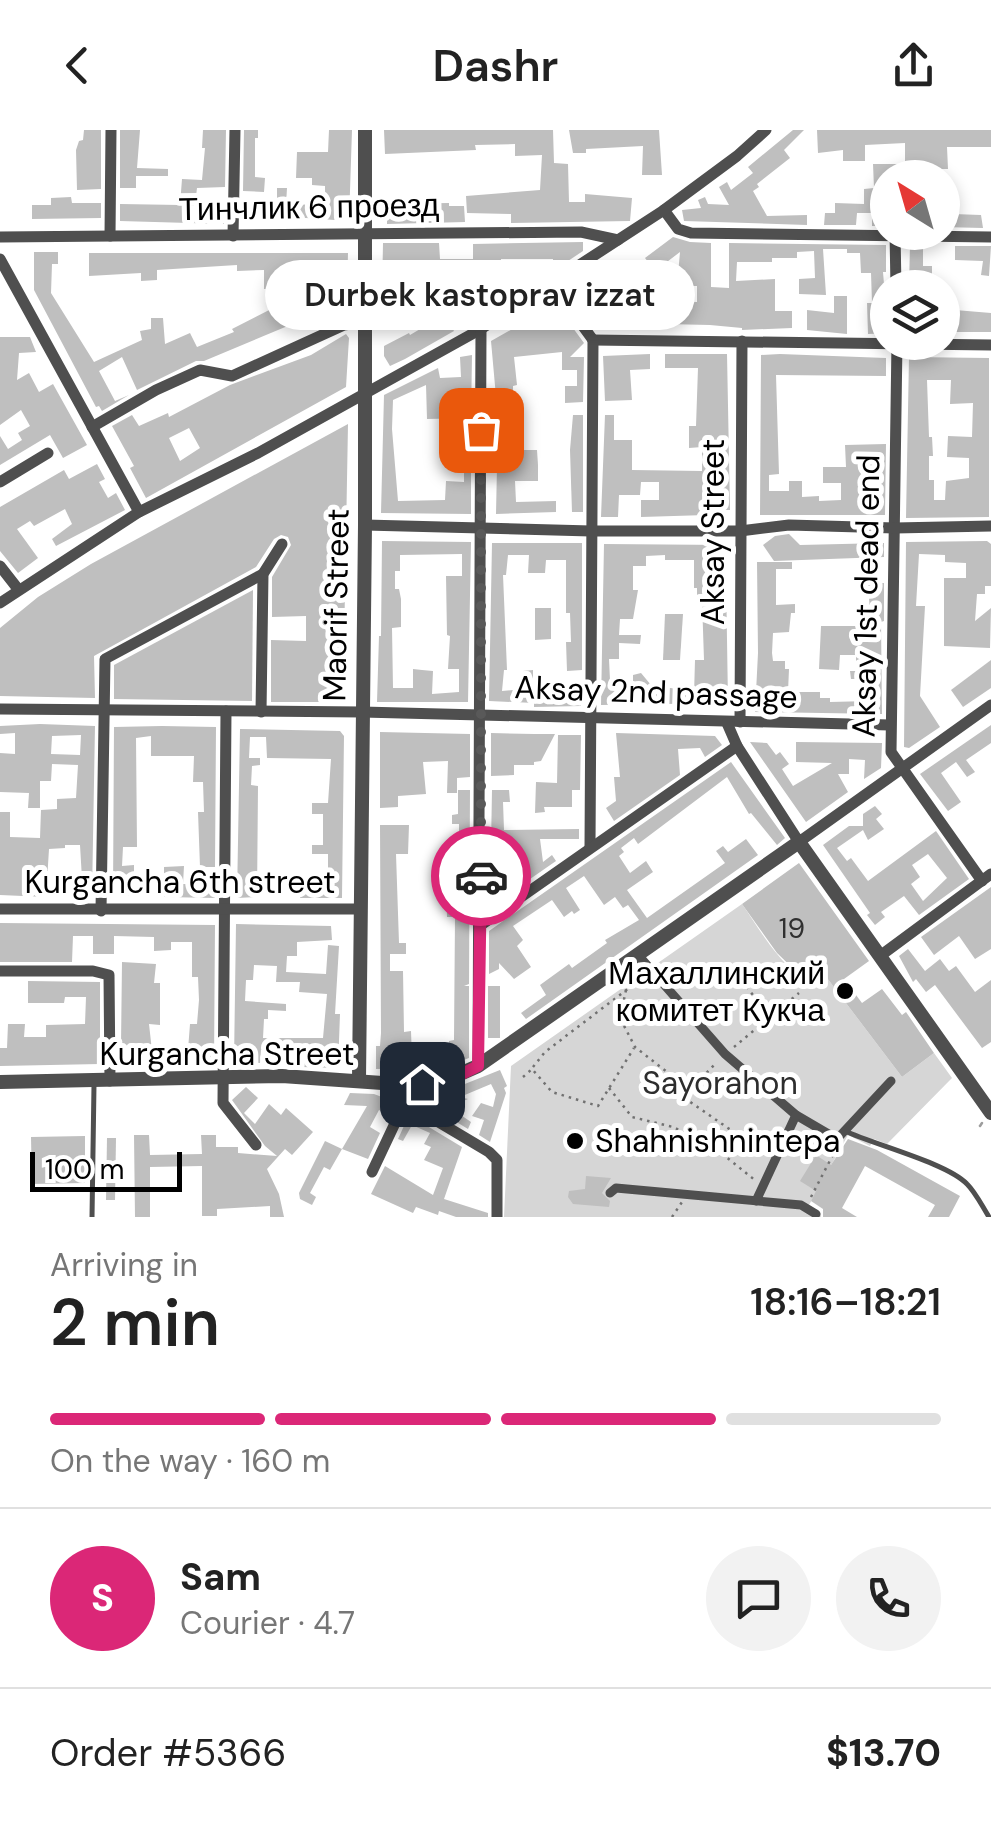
<!DOCTYPE html>
<meta charset="utf-8">
<style>
body{margin:0;font-family:"DM Sans",sans-serif;background:#f2f2f2;color:#222;height:100vh;display:flex;flex-direction:column;font-size:38px;white-space:nowrap}
*{box-sizing:border-box;margin:0}
p{font-size:32px;color:#767676}
.icon{flex:none;width:55px;height:55px;fill:none;stroke:currentColor;stroke-width:2;stroke-linecap:round;stroke-linejoin:round}
.map{position:relative;height:1087px;overflow:hidden}
.side{display:flex;flex-direction:column;background:#fff;flex:1}
.side>*{flex:none}
.needle{width:65px;rotate:323deg}
.buttons{position:absolute;left:870px;top:30px;display:grid;gap:20px}
.buttons a{display:grid;place-items:center;width:90px;height:90px;border-radius:50%;background:#fff;box-shadow:0 5px 15px #0003;font-size:50px}
.scale{position:absolute;left:30px;bottom:25px;width:152px;box-sizing:border-box;padding-left:10px;border:5px solid #000;border-top:0;font-size:28px;line-height:35px;white-space:nowrap;color:#000;-webkit-text-stroke:8px #fff;paint-order:stroke}
.pin{position:absolute;display:grid;place-items:center;width:85px;height:85px;color:#fff;margin:-42px;border-radius:20px;box-shadow:0 5px 15px #0006}
.courier{position:absolute;display:grid;place-items:center;width:100px;height:100px;margin:-50px;border:8px solid #db2777;border-radius:50%;background:#fff;color:#222;box-shadow:0 2px 12px #0007}
.bubble{position:absolute;height:70px;border-radius:35px;background:#fff;box-shadow:0 5px 15px #0003;font-size:32px;font-weight:600;line-height:70px;text-align:center}
.overview em{font-style:normal;font-weight:600}
.overview div{display:flex;flex-direction:column-reverse}
.overview{display:flex;align-items:center;justify-content:space-between;height:170px;padding:0 50px}
h1{font-size:65px;font-weight:600;line-height:75px}
.bar{display:grid;grid-template-columns:repeat(4,1fr);gap:15px 10px;align-content:center;height:120px;padding:0 50px}
.bar i{height:12px;border-radius:8px;background:#e0e0e0}
.bar .selected{background:#db2777}
.bar p{grid-column:span 4}
.line{display:flex;align-items:center;gap:25px;padding:0 50px;border-top:2px solid #e0e0e0}
.line div{flex:1}
.round{display:grid;place-items:center;flex:none;width:105px;height:105px;border-radius:52px;background:#f2f2f2}
header{display:flex;justify-content:space-between;align-items:center;height:130px;padding:0 50px;background:#fff;font-size:45px;font-weight:600}
.map>svg:first-child{display:block}
.green{fill:#d6d6d6}
.lines{fill:none;stroke-linecap:round;stroke-linejoin:round}
.stream{stroke:#9d9d9d;stroke-width:2.5}
.building{fill:#bfbfbf;fill-rule:evenodd}
.path{stroke:#717171;stroke-width:2.5;stroke-dasharray:2.5 5;stroke-linecap:butt}
.service{stroke:#4f4f4f;stroke-width:5}
.pedestrian{stroke:#4f4f4f;stroke-width:9}
.minor{stroke:#4f4f4f;stroke-width:11}
.tertiary{stroke:#4f4f4f;stroke-width:14}
.done{stroke:#595959;stroke-width:10;stroke-dasharray:0 18}
.route{stroke:#db2777;stroke-width:12}
.poi-dot{fill:#000;stroke:#fff;stroke-width:4}
.labels{text-anchor:middle;stroke-width:10;stroke-linejoin:round;paint-order:stroke}
.number-label{font-size:28px;fill:#303030}
.street-label{font-size:32px;fill:#000;stroke:#fff}
.poi-label{font-size:32px;fill:#000;stroke:#fff;text-anchor:end}
.park-label{font-size:32px;fill:#2d2d2d;stroke:#fff}
</style>
<header><svg class="icon" aria-label="back" viewBox="0 0 24 24"><path d="M15 5l-7 7 7 7"/></svg>Dashr<svg class="icon" aria-label="share" viewBox="0 0 24 24"><path d="M12 15V3M7 8l5-5 5 5M5 13v7h14v-7"/></svg></header>
<div class="map">
<svg width="991" height="1087" viewBox="0 0 991 1087">
<rect width="100%" height="100%" fill="#fff"/>
<!-- green -->
<path class="green" d="M742,774C761,801 783,843 816,854L827,848L902,947L934,923L952,948L887,1014L874,1009L870,1016L848,1005L809,1075L820,1082L821,1087H504L511,936Z"/>
<g class="lines">
<!-- stream -->
<path class="stream" d="M980,996L982,993"/>
</g>
<!-- building -->
<g class="building">
<path d="M84,0H101V59L77,60L76,20L79,11L83,10Z"/>
<path d="M120,0H140L137,38L168,39V46H136V58H120Z"/>
<path d="M203,0H226L225,57L197,58L195,75H224V94L120,91V74L180,75L182,49L202,50L205,18H202Z"/>
<path d="M244,0H258V8H255V47L265,48L264,62L243,61Z"/>
<path d="M329,0H352L349,91L277,86V58H287L286,75L325,74V56L312,55V48H296L297,22H328Z"/>
<path d="M384,0H553L554,33L568,34L569,72H585V64L632,68L630,91L511,93V84L467,83L466,66L540,60L542,25L515,26V14L475,15L476,20L385,24Z"/>
<path d="M569,0H659L662,45H642L643,16L586,19V23H573Z"/>
<path d="M793,0H804L784,20L790,28L757,54L759,57L753,61L767,86L807,85V95L684,91L682,80L701,78L698,70L705,67L708,74L729,75L719,57L727,52L731,60L753,43L748,37Z"/>
<path d="M817,0H991V17H947L948,39H940V48H888V96H872V83H857L856,95H824L825,83H835V73L864,74V59L874,58L873,34H905V13L865,15V31H843V20L818,23Z"/>
<path d="M71,67L72,73H101V88L32,89V75H51V68Z"/>
<path d="M449,73V76H464L465,92L387,94V74Z"/>
<path d="M942,77H953V84L981,85L983,98L942,97Z"/>
<path d="M673,107L690,112L711,113V157L729,158V113L886,115V142H883L888,203L868,204L867,173H872L871,143H861L860,123H847V119H823L826,165L799,164V149L815,148L814,121L797,122V128H772V132H737L736,151L775,149V181H792V198L742,200V198L710,195L620,193V182L644,181L645,153H674L672,171L697,172V156H677L680,122L655,141L645,128Z"/>
<path d="M583,112V121L553,141V129H501V157L529,142L535,153L487,184L479,170L501,157H472L469,152V157L442,158L443,142L425,143L424,133L403,135V171L420,170L421,185H384V173H377V163L382,164L383,113H439L440,129H473V114Z"/>
<path d="M910,115H923V136H932V156H909Z"/>
<path d="M955,116H991L989,146L981,145L983,131L955,130Z"/>
<path d="M34,122H58V134H52L51,163L94,232L142,210L140,201L151,199V188H163L165,214L190,203L197,217L234,202L232,199L277,176L282,188L306,170L304,167L314,159H310L335,143H276L275,159H264V140L237,141V135L157,140V150L141,151V143L89,146V123H348L347,163L326,165L329,169L302,190L204,231H196L137,260L122,227L99,241L115,271L129,265L102,281L99,276L96,277L34,160Z"/>
<path d="M616,139L634,164L618,175L609,162L591,176L596,181L588,187L570,162L594,144L599,151Z"/>
<path d="M834,166H847V204L807,200V180L834,183Z"/>
<path d="M559,179L584,213L570,227H584L583,272L565,273V256H577V240H562V222L514,227L517,255L513,256V268L508,269V320H537L538,335V351H515L516,372L556,371V382L496,384L498,289L491,211L539,184L543,189Z"/>
<path d="M955,180L991,183V202H953Z"/>
<path d="M470,185L471,193L450,194L454,201L405,229L390,236L384,226V216L409,203L410,205L442,186Z"/>
<path d="M346,204L349,208L346,257L146,368L130,338L134,336L112,296L132,285L139,296L168,283L169,287L230,255L311,225ZM189,298L200,318L180,331L169,308Z"/>
<path d="M0,207H30L36,222L19,223L17,250L29,243L39,262L53,254L87,315L63,328L50,305L0,335V306L8,319L22,310L18,303L30,296L21,280L0,295Z"/>
<path d="M650,224V239L630,240L632,270L605,271L603,226Z"/>
<path d="M665,224H727L730,380H706V385L641,387V370H659V352H641L640,365H619L618,387H601L605,285H614V310H632V340L702,341V317L689,318V296H696L698,238H665Z"/>
<path d="M780,224L886,228V246L776,245L779,344L769,345V361H789V351H802V367L819,366V371L841,370V353H823V337H846L845,315L886,314L885,385H760L761,225Z"/>
<path d="M472,225L471,288L427,289L426,255L393,270L392,299L398,371L445,370L446,351L464,352V334H471V384L381,383L384,265L438,238L440,248L461,247L460,227Z"/>
<path d="M909,227L989,228V387L906,388ZM927,250H951L950,274L973,273L972,307L948,306L947,327L969,328V348L946,351L945,370H934V350H929V326H933L932,307H929Z"/>
<path d="M573,285H583V382H572L570,320Z"/>
<path d="M348,294L343,572H271V510L306,511V486L272,487V447L291,415L288,407L281,405L274,409L256,437L94,526L95,568L0,566V498L38,467L91,434Z"/>
<path d="M97,334L105,349L99,352L108,368L116,363L125,380L56,416L52,409L72,394L65,379L34,396L30,391L17,399L38,428L18,443L0,421V377L64,340L69,349Z"/>
<path d="M789,404L800,415L884,413V427L774,431L763,415L775,406Z"/>
<path d="M382,411L471,412L468,572H377L379,506H381ZM462,424V446H446L447,505L450,506L448,539H459V562L432,564L433,541L422,540L413,539V558H393L392,498L401,497V469L399,459H395V441H400V425Z"/>
<path d="M987,411L991,414V456H985V464H977L975,491L991,478L990,518L944,516V448H966V433L945,432V425L919,424L916,476H925L920,566L940,597L909,618L904,617L906,412Z"/>
<path d="M492,413H582V540L567,541L566,512H571L570,483H566V430H546L545,443H528L529,425H508L506,445H503L507,540H504L502,561L523,559V541L533,540V563H568V558L582,557L581,576L534,577V573L489,571Z"/>
<path d="M604,414L726,415V430H706L705,446H726L728,573L601,575ZM665,425V430H694V458H697V470H702L704,530H695L694,565H677V559L651,555L641,543L633,545V551L610,550L609,529H619V513L640,514L641,505H619L620,489H633L638,460H633V436H646V426Z"/>
<path d="M757,432H792V439H776V475L795,474V483H791L789,502L773,503L772,523L773,531H785V539H789L788,562H820V568H830V572L869,571L868,549H851L850,541H856V525H840L839,540L819,539L821,496H871L868,454L884,453V491L881,492L882,584L755,582L758,523Z"/>
<path d="M253,460L252,571L114,569V535Z"/>
<path d="M535,478H551V509L535,510Z"/>
<path d="M665,484H683L680,530H663Z"/>
<path d="M991,530V558L963,577L951,560Z"/>
<path d="M40,594L95,596L92,765L83,766L80,715H65V718L49,719L46,767L0,765V682H10V707L40,708L41,680L57,679V669L76,668L78,635L52,634L51,651H40V678H28L29,663L0,662V623L15,624V603L0,604V596ZM81,605L80,625L51,624L52,606Z"/>
<path d="M991,595V613L966,630L975,642L967,647L956,632L941,643L961,672L948,681L920,644Z"/>
<path d="M162,596L216,597L215,737H200L198,682H204L203,652H193L194,626H151V606L136,608L137,717H123L122,736L134,735V766H113L114,597Z"/>
<path d="M240,599L340,601L344,606L342,768H300V757H328V724H312V715H323V684H312V673H328L331,629L267,628L266,607H250L249,628H260V635L252,636L251,655L258,656L257,767L237,768Z"/>
<path d="M380,602L470,604V647L457,648V663H447L448,631L423,632L426,664L398,666V677L380,678Z"/>
<path d="M491,603L534,604H555L541,631L534,632V635H514V645L491,646Z"/>
<path d="M616,603L715,606L722,615L705,627L700,618L678,619L680,645L614,691L606,678L616,671L614,647H620Z"/>
<path d="M558,605H581L580,660H572V677H544L545,682L535,683L536,652L557,653Z"/>
<path d="M750,612L767,613L776,625L780,622L789,634L782,639L793,656L832,633L796,632V612L882,613L881,638L864,649L865,630L849,629V644H838L848,662L806,692Z"/>
<path d="M731,632L785,708L777,715L751,683L749,684L727,647L638,714L634,708L621,718L624,722L619,726L630,743L646,731L653,742L627,760L647,788L725,733L716,721L723,716L728,722L746,709L758,725L526,889L521,883L546,865L540,855L569,834L572,838L607,813L605,810L639,790L628,775L623,778L615,767L604,775L584,746L566,758L580,780L574,784L572,781L564,787L552,770L513,796L523,810L517,816L531,837L514,849L499,833V839L489,844V801Z"/>
<path d="M458,660H470L469,854L464,856H469V928L461,931V922H449V911L454,910L455,787H447L446,757H454V719H459V694H452V685L458,684Z"/>
<path d="M492,660H509L510,672H503L504,700L579,699V709H540L543,732L552,725L556,731L520,756L508,734L509,764L490,771Z"/>
<path d="M875,676L882,684L876,689L884,699L868,710L863,700L837,718L847,731L851,728L868,751L936,701L969,749L919,785L904,766L881,782L885,787L875,795L867,785L870,783L823,715L849,696H863V684ZM928,724L947,748L923,771L911,754L920,747L912,735Z"/>
<path d="M380,695H409L408,724H396L399,813H406V824H390V841H403L404,902L411,901L412,929L421,928V938L376,939V916H380L381,903Z"/>
<path d="M799,733L869,831L844,849L862,873L882,859L902,885L906,882L934,923L902,947L827,848L816,854L805,850L777,823L742,774Z"/>
<path d="M184,736L183,754H215V768L164,767V737Z"/>
<path d="M991,757V819L975,829L959,806L934,825L921,807Z"/>
<path d="M0,793L215,795L214,934L164,937L163,922L188,920L190,894H197L199,870L198,847H192V812H171V820L154,821V807L114,806V824H93V806H73L72,832H0Z"/>
<path d="M236,794L331,796L332,810L297,812V826H287L286,842L326,844L328,815L339,816L335,884H340L338,938L302,937V929L277,930L276,920H261L260,933L234,931ZM254,835L277,836L276,852H300L299,862L327,864L323,908H263L264,889H268V880L286,881V874L245,871L246,850H253Z"/>
<path d="M908,819L925,841L940,829L949,841L956,836L975,862L991,850V912L982,918L935,855L926,862L916,849L913,852L899,826Z"/>
<path d="M122,832L156,834L154,853H160V895L149,894L152,921H134L133,937L125,936L126,915H121Z"/>
<path d="M28,851L100,852V934L0,936V918H7L8,894H25L24,907H46V895L85,894L86,867H65L64,873H28Z"/>
<rect x="488" y="856" width="12" height="52"/>
<path d="M500,940L507,956L504,958L506,963L490,1012L479,1005L484,990L472,986L481,973L493,977L496,964L491,954L460,967L468,969L449,977L471,992L468,999L422,971Z"/>
<path d="M246,957L258,968L244,983L255,994L269,974L281,985L286,978L313,1002L292,1025L285,1019L267,1039L279,1064L284,1087H270V1076L217,1079V1086H202V1036L150,1037V1087H135L134,1005H149L150,1025L202,1024L201,1005H216V1017H238V1023L277,1026L265,1016L232,970Z"/>
<path d="M350,963L374,964L395,972L388,985L379,980L370,997L380,1003L368,1029L342,1019L367,976L344,975Z"/>
<path d="M409,985L462,1017L444,1069L488,1083V1087H456L439,1081L438,1085L416,1077L413,1083L371,1064L385,1036L433,1065L443,1038L424,1030L431,1017L424,1014L430,1003L412,995L403,1011L398,1009Z"/>
<path d="M85,1006V1053L32,1054L31,1007Z"/>
<path d="M107,1008H116L115,1070H106Z"/>
<path d="M848,1009L877,1020L960,1066L949,1087H928L935,1075L865,1036L842,1078L857,1087H823V1079L811,1071L816,1061L800,1051L816,1025L831,1035Z"/>
<path d="M325,1011L342,1019L330,1040L324,1037L310,1063L316,1067L312,1075L300,1069L299,1063Z"/>
<path d="M586,1046L611,1048L602,1063L610,1071L609,1077L573,1074L568,1067L569,1061L585,1059Z"/>
</g>
<g class="lines">
<!-- path -->
<g class="path">
<path d="M733,839L769,886"/>
<path d="M626,860L620,888L635,917L690,960L683,967L767,1025"/>
<path d="M734,917L799,863"/>
<path d="M533,937L545,922L646,845"/>
<path d="M523,947L532,939L552,962L598,976L634,918"/>
<path d="M609,958L632,987L673,997L715,1018L756,1051"/>
<path d="M691,959L717,932"/>
<path d="M811,1067L837,1017"/>
<path d="M672,1087L682,1072"/>
</g>
<!-- service -->
<g class="service">
<path d="M845,1001C875,1015 947,1033 967,1054C976,1063 982,1076 989,1087"/>
<path d="M92,1087L94,955"/>
</g>
<!-- pedestrian -->
<g class="pedestrian">
<path d="M639,826L725,924L796,985L837,1009L891,951"/>
<path d="M610,1063L616,1058L801,1075L816,1084"/>
<path d="M756,1071L796,985"/>
</g>
<!-- minor -->
<g class="minor">
<path d="M664,80L678,99L691,103L991,107"/>
<path d="M895,102L896,158"/>
<path d="M110,106L111,0"/>
<path d="M233,106L235,0"/>
<path d="M0,107L581,102L618,110"/>
<path d="M0,129L139,382"/>
<path d="M553,155L593,210"/>
<path d="M593,210L991,215"/>
<path d="M897,212L891,622L982,751"/>
<path d="M92,297L156,260L200,240L232,246L344,195L365,192"/>
<path d="M0,352L48,323"/>
<path d="M365,395L591,401H740L789,395L895,398L991,396"/>
<path d="M0,436L18,459"/>
<path d="M0,473L139,382L258,323L481,199L664,80L737,26L766,0"/>
<path d="M0,579L362,582L890,595"/>
<path d="M226,581L223,973L256,1015"/>
<path d="M261,582L263,444L282,414"/>
<path d="M740,592L742,211"/>
<path d="M727,593L737,616L799,712L991,575"/>
<path d="M590,717L593,210"/>
<path d="M0,779H359"/>
<path d="M101,781L105,529L263,444"/>
<path d="M481,795L737,616"/>
<path d="M880,826L991,744"/>
<path d="M0,841H93L109,845L110,951"/>
<path d="M478,936L481,199"/>
<path d="M411,955L405,972L489,1022L497,1030V1087"/>
<path d="M372,1042L405,972"/>
</g>
<!-- tertiary -->
<g class="tertiary">
<path d="M359,950L365,395V0"/>
<path d="M0,952L282,946L411,955L446,950L478,936L799,712L991,983"/>
</g>
</g>
<g class="lines">
<!-- done -->
<path class="done" d="M481,746V300"/>
<!-- route -->
<path class="route" d="M422,954L458,946L478,936L481,746"/>
</g>
<!-- markers -->
<g class="poi-dot">
<circle cx="845" cy="861" r="10"/>
<circle cx="575" cy="1011" r="10"/>
</g>
<g class="labels">
<!-- number labels -->
<g class="number-label">
<text x="792" y="808">19</text>
</g>
<!-- street labels -->
<g class="street-label">
<text transform="translate(309 77) rotate(-1)" y="11">Тинчлик 6 проезд</text>
<text transform="translate(713 402) rotate(-90)" y="11">Aksay Street</text>
<text transform="translate(866 466) rotate(-89)" y="11">Aksay 1st dead end</text>
<text transform="translate(336 475) rotate(-89)" y="11">Maorif Street</text>
<text transform="translate(656 562) rotate(2)" y="11">Aksay 2nd passage</text>
<text x="180" y="763">Kurgancha 6th street</text>
<text x="227" y="935">Kurgancha Street</text>
</g>
<!-- poi labels -->
<g class="poi-label">
<text x="825" y="854">Махаллинский<tspan x="825" dy="37">комитет Кукча</tspan></text>
<text x="595" y="1022" text-anchor="start">Shahnishnintepa</text>
</g>
<!-- park labels -->
<g class="park-label">
<text x="720" y="964">Sayorahon</text>
</g>
</g>
</svg>
<div class="buttons">
<a><svg class="needle" viewBox="-14 -14 28 28"><path d="M0-13l5 13h-10z" fill="#e53935"/><path d="M0 13l5-13h-10z" fill="#767676"/></svg></a>
<a><svg class="icon" aria-label="layers" viewBox="0 0 24 24"><path d="M12 4l9 5-9 5-9-5zM3 14l9 5 9-5"/></svg></a>
</div>
<div class="scale">100 m</div>
<div class="pin" style="left:481px;top:300px;background:#ea580c"><svg class="icon" aria-label="bag" viewBox="0 0 24 24"><path d="M5 8h14l-1 12H6zM9 8a3 3 0 0 1 6 0"/></svg></div>
<div class="pin" style="left:422px;top:954px;background:#1f2937"><svg class="icon" aria-label="home" viewBox="0 0 24 24"><path d="M3 11l9-7 9 7M6 9v11h12V9"/></svg></div>
<div class="courier" style="left:481px;top:746px"><svg class="icon" aria-label="car" viewBox="0 0 24 24"><path d="M5 17H2v-5l4-1 3-4h7l3 4 3 1v5h-3M9 17h6M6 11h13"/><circle cx="7" cy="17" r="2"/><circle cx="17" cy="17" r="2"/></svg></div>
<div class="bubble" style="left:265px;top:130px;width:430px">Durbek kastoprav izzat</div>
</div>
<section class="side">
<div class="overview"><div><h1>2 min</h1><p>Arriving in</p></div><em>18:16–18:21</em></div>
<div class="bar"><i class="selected"></i><i class="selected"></i><i class="selected"></i><i></i><p>On the way · 160 m</p></div>
<div class="line" style="height:180px"><b class="round" style="background:#db2777;color:#fff">S</b><div><b>Sam</b><p>Courier · 4.7</p></div><a class="round"><svg class="icon" aria-label="chat" viewBox="0 0 24 24"><path d="M4 5h16v11H9l-5 4z"/></svg></a><a class="round"><svg class="icon" aria-label="phone" viewBox="0 0 24 24"><path d="M5 4h4l2 5-3 2q2 4 5 5l2-3 5 2v4C11 20 4 13 5 4z"/></svg></a></div>
<div class="line" style="height:130px"><div>Order #5366</div><b>$13.70</b></div>
</section>
